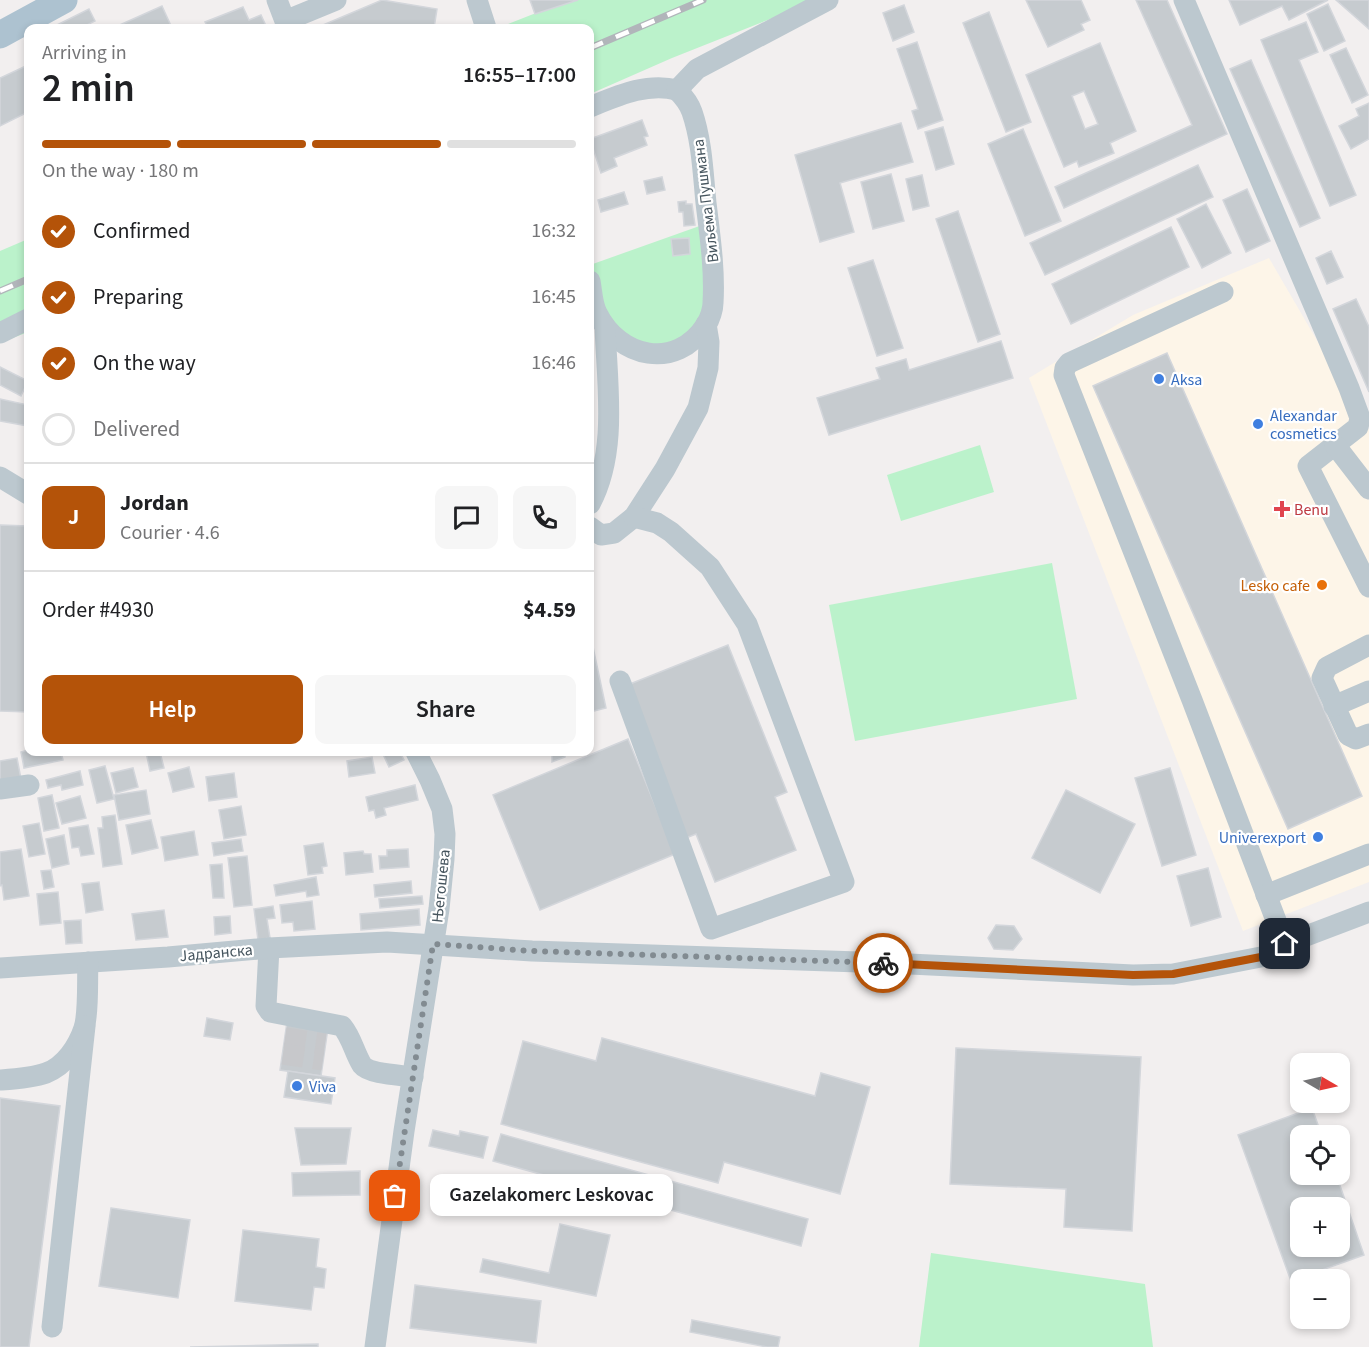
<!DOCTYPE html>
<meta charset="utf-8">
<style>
body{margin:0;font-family:"Source Sans 3",sans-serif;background:#f6f6f6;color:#202124;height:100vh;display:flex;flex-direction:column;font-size:22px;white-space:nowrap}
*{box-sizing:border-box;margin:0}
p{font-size:20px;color:#757577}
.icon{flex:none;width:33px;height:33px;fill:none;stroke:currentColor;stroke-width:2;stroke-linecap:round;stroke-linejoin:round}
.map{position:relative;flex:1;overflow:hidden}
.sheet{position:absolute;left:24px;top:24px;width:570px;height:732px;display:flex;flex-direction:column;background:#fff;border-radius:12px;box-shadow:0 3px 9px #0003}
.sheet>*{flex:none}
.needle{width:39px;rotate:99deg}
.fabs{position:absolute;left:1290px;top:1053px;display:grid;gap:12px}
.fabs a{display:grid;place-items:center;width:60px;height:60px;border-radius:12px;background:#fff;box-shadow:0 3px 9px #0003;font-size:30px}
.pin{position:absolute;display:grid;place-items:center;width:51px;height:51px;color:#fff;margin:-26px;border-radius:12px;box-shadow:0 3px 9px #0006}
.courier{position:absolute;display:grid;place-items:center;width:60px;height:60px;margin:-30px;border:4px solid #b45309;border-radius:50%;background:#fff;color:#222;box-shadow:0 2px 8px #0007}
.bubble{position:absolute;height:42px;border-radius:12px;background:#fff;box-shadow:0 3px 9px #0003;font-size:20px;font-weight:600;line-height:42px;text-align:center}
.overview em{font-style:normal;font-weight:600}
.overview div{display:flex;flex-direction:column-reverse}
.overview{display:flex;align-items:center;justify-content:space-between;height:102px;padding:0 18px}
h1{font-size:39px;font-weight:600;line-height:45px}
.bar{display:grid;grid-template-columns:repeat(4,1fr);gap:9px 6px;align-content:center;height:72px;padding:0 18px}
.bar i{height:8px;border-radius:4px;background:#e0e0e0}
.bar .current{background:#b45309}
.bar p{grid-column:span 4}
.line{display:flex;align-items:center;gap:15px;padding:0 18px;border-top:2px solid #e0e0e0}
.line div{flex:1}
.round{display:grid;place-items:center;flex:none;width:63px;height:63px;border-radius:12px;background:#f6f6f6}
ol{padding:0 18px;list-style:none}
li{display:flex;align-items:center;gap:18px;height:66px}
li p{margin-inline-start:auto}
li .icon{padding:6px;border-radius:50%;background:#b45309;color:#fff;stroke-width:4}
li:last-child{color:#757577}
li i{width:33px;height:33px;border:3px solid #e0e0e0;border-radius:50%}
.button{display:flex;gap:12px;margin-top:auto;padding:12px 18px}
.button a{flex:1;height:69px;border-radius:12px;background:#b45309;color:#fff;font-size:24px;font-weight:600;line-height:69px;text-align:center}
.button a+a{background:#f6f6f6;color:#202124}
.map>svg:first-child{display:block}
.commercial{fill:#fdf5e8}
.green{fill:#bbf2cb}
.building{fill:#c6cbcf;stroke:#d3d6db;stroke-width:1.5;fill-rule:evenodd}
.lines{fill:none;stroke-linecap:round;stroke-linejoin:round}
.minor-tunnel{stroke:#c7c8cb;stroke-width:21;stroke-dasharray:21 10;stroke-linecap:butt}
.minor{stroke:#bcc8cf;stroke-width:21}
.major{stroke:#adc2d0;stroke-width:27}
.rail-casing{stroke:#b1b5ba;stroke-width:7}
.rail{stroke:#fff;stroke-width:4.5;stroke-dasharray:14;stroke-linecap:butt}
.done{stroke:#828b91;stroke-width:6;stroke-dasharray:0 10.8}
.route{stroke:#b45309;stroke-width:8}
.shop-dot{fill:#3f7fe0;stroke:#fff;stroke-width:2}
.health-dot{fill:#e0444e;stroke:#fff;stroke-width:2}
.food-dot{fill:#e8710a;stroke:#fff;stroke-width:2}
.labels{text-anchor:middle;stroke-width:4.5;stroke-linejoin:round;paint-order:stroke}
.street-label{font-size:16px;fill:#46555e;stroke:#fff}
.shop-label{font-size:16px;fill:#366cbe;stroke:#fff;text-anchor:start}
.health-label{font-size:16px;fill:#be3a42;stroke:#fff;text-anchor:start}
.food-label{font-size:16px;fill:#c56008;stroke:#fff;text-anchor:end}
</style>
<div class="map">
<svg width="1369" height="1347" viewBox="0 0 1369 1347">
<rect width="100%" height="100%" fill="#f2efef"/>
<!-- commercial -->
<path class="commercial" d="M1269,258L1369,430V882L1243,931L1029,378L1133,315Z"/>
<!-- green -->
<g class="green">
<path d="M569,0H818L672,58L590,94V28H498Z"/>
<path d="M708,223L713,306L672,353L620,343L590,281V265Z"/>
<path d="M28,239V332L0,343V251Z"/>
<path d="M980,445L994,492L901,521L887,475Z"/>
<path d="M1052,563L1077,699L855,741L829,605Z"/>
<path d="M931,1253L1145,1284L1153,1347H919Z"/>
</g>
<!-- building -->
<g class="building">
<path d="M382,0L437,9L434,28H316Z"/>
<path d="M530,0H578L535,14Z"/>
<path d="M1026,0H1081L1090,20L1081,24L1084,30L1048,47Z"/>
<path d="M1136,0H1167L1227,134L1064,208L1055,187L1192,125Z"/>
<path d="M1229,0H1328L1289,20L1282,6L1240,25Z"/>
<path d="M1336,0H1369V29Z"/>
<path d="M1328,4L1345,41L1324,51L1307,14Z"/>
<path d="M904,5L914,32L893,41L883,13Z"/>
<path d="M162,6L172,28H113Z"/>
<path d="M243,7L249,20L261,15L267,28H208L205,22Z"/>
<path d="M89,9L95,21L81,28H51Z"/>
<path d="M989,12L1031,122L1006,132L963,23Z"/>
<path d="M1306,22L1318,52L1299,60L1356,195L1330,206L1261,40Z"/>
<path d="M917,42L943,120L918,129L912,111L918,109L897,49Z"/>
<path d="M1100,43L1136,131L1110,143L1114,153L1079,167L1077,161L1064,167L1026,75ZM1084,91L1098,124L1085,129L1072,96Z"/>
<path d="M1346,48L1368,95L1352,103L1330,55Z"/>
<path d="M1251,60L1320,218L1300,227L1230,69Z"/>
<path d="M28,65V112L0,126V78Z"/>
<path d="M1369,103V139L1351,149L1339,126L1359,116L1356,109Z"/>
<path d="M642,120L648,136L644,137L647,145L614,158L617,166L601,173L590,139Z"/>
<path d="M901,123L913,162L840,183L854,232L820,242L795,155Z"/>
<path d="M943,127L954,164L936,170L925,132Z"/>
<path d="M1023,129L1061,221L1025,236L988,144Z"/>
<path d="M1198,165L1213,197L1045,275L1030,243Z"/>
<path d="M891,174L904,221L873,229L861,182Z"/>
<path d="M922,175L929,206L913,210L906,179Z"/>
<path d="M662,177L665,190L647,194L644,181Z"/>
<path d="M1247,189L1270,241L1246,252L1223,200Z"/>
<path d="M624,192L628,204L601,212L598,200Z"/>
<path d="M686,201V204H692L695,225L684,226L683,212H679L678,202Z"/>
<path d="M1206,204L1231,253L1202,268L1177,219Z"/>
<path d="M958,211L1000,334L978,342L936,219Z"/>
<path d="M1171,227L1189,267L1071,324L1052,284Z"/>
<path d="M689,238L690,254L673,256L671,239Z"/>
<path d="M1331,251L1343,277L1327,284L1316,258Z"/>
<path d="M873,260L903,348L877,356L848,268Z"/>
<path d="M1356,299L1369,327V392L1333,309Z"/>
<path d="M1001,341L1013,378L829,435L817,398L880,379L876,368L906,359L909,370Z"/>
<path d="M1167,353L1362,796L1288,829L1093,386Z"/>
<path d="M0,367L28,381L21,396L0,385Z"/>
<path d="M0,399L28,405V426L0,421Z"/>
<path d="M0,525L28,526V712L0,711Z"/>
<path d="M590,633L606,708L590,712Z"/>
<path d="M728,645L787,792L775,797L796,850L715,882L696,834L686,838L625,686Z"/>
<path d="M628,739L675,854L540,910L493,795Z"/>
<path d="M28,750V752H61L63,760L24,768L21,752Z"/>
<path d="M146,752H160L164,768L150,771Z"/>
<path d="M382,752H400L404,760L389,767Z"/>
<path d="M552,752H565V757L552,762Z"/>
<path d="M372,757L375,773L349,777L347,761Z"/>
<path d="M17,758L21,779L0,783V761Z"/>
<path d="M105,766L114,799L97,803L89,770Z"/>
<path d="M189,767L194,787L173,792L168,773Z"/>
<path d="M133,768L138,787L116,793L111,773Z"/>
<path d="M1170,768L1196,855L1162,866L1135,778Z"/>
<path d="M80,771L83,785L62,790L61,785L48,788L46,780Z"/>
<path d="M234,773L237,797L209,801L206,777Z"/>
<path d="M415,785L418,800L384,808L386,815L376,818L374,810L369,811L366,797Z"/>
<path d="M146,790L150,814L119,820L114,795Z"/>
<path d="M1066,790L1135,824L1100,893L1032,858Z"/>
<path d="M52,795L59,828L44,831L38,798Z"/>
<path d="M80,796L86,818L62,824L56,803Z"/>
<path d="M241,806L246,835L224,839L219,810Z"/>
<path d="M115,815L122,864L103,867L98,828H103L102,817Z"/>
<path d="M151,820L158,848L132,854L126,825Z"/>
<path d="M39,823L45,854L29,857L23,826Z"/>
<path d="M88,825L94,854L81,856L79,847L72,848L69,828Z"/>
<path d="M194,831L198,855L165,861L161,837Z"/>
<path d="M64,835L69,864L52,868L46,839Z"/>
<path d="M241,839L243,851L214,856L212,843Z"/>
<path d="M323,843L327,866L322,867L323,873L308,875L304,846Z"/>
<path d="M21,849L29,896L4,900L2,885L0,886V852Z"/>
<path d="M408,849L409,867L380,869L379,856H387V850Z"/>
<path d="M363,851L364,854H371L373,872L346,875L344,853Z"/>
<path d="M247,856L252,905L234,907L228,858Z"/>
<path d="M222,864L224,898H213L210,865Z"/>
<path d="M1208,868L1221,917L1191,926L1177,876Z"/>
<path d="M51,870L54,887L44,889L41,871Z"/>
<path d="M316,877L319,895L307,897L306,891L276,896L274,885Z"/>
<path d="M411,881L412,893L375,897L374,885Z"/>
<path d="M99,882L103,910L86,913L82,884Z"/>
<path d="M58,892L61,923L40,925L37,894Z"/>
<path d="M422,896L423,904L380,908L379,899Z"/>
<path d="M312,901L315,929L294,931L293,922L282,923L280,905Z"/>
<path d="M273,906L275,918L267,919L270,938L258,940L254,909Z"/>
<path d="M419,909L420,925L361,930L360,914Z"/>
<path d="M164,910L168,937L136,940L132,914Z"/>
<path d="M230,916L231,933L215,935L214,917Z"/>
<path d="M81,920L82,943L66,944L64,921Z"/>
<path d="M996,925L1014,926L1022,939L1013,950L994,949L988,938Z"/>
<path d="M207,1018L233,1023L230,1040L204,1036Z"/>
<path d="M287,1022L328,1028L321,1076L280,1070Z"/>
<path d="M602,1038L815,1096L821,1073L870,1087L840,1194L724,1162L718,1183L501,1124L523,1041L596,1061Z"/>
<path d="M956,1048L1141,1057L1132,1231L1064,1227L1066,1189L950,1184Z"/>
<path d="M288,1071L335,1078L331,1104L284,1097Z"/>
<path d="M0,1098L60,1106L29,1347H0Z"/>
<path d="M1312,1108L1322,1136H1300V1174H1336L1364,1255L1291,1281L1238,1135ZM1300,1208H1340V1246H1300Z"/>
<path d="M295,1128H351L346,1164L301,1165Z"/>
<path d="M433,1130L459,1136L460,1131L488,1137L483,1158L429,1146Z"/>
<path d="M501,1134L808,1219L801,1246L493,1161Z"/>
<path d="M360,1171V1195L293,1196L292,1173Z"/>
<path d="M442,1176L457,1178L452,1214L437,1212Z"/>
<path d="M111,1208L190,1220L178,1298L99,1286Z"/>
<path d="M560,1224L610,1235L596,1296L480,1272L483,1259L549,1273Z"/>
<path d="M243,1230L319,1239L316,1267L326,1269L324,1288L314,1287L311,1310L235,1301Z"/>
<path d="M415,1285L541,1301L536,1343L410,1328Z"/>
<path d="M692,1320L780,1337L778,1347H767L690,1332Z"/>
<path d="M318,1344V1347H190Z"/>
</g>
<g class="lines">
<!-- minor-tunnel -->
<g class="minor-tunnel">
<path d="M285,1038L325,1044"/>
<path d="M283,1054L323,1060"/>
</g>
<!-- minor -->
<g class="minor">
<path d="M277,0L285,21L336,0"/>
<path d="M477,0L486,28"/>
<path d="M1184,0L1349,388L1360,418L1358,427L1308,466L1369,587"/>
<path d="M677,90L697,69L828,0"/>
<path d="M590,107C617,96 647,82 677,90"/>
<path d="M590,281C592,291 592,304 597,313C619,358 676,371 706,325C710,319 713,309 713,303C715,270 710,236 706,203C703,173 702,141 692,112C689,103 684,97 677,90"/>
<path d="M1223,292L1069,363L1065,368L1064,375L1192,700L1285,944"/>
<path d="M0,333L28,319"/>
<path d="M1335,445L1369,489"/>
<path d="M0,477L28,494"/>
<path d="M590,504C618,452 607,384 605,327"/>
<path d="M590,527L601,535L614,533L634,517L665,469L698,408L708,368L709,342L706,324"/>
<path d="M1369,645L1327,667L1322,678L1348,735L1356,739L1369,734"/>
<path d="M620,681L711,929L844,882L747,624L710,567L671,532L657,523L634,517"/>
<path d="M1334,706L1369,691"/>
<path d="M0,789L29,785"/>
<path d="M1266,895L1369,854"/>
<path d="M269,948L266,1006L270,1012L342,1026C352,1038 354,1052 362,1065C369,1074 401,1075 413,1077"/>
<path d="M0,968L168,957L269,948L387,942L532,951L889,963L1133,975L1173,974L1266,956L1285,944L1369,912"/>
<path d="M0,1080C15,1079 32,1078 46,1073C65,1066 78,1046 84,1028C89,1013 87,979 88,962"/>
<path d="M52,1327L85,1026"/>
<path d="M375,1347L404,1131L439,909L444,859L445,834L442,809L430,780L416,752"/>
</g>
<!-- major -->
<path class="major" d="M0,35L64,0"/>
<!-- rail casing -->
<g class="rail-casing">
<g id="rail">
<path d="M590,48L703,0"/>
<path d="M0,291L28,279"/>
</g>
</g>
<!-- rail -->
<use href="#rail" class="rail"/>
</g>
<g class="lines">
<!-- done -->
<path class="done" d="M395,1196L433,944L532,951L883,963"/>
<!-- route -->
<path class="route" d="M883,963L1133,975L1173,974L1266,956L1285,944"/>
</g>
<!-- markers -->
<g class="shop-dot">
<circle cx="1159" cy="379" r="6"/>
<circle cx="1258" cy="424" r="6"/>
<circle cx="1318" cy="837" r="6"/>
<circle cx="297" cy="1086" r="6"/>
</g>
<path class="health-dot" d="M1279 500h6v6h6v6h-6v6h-6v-6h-6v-6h6z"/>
<circle class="food-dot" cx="1322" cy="585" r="6"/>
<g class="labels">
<!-- street labels -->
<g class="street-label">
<text transform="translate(705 201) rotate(-97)" y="6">Виљема Пушмана</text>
<text transform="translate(440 886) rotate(-84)" y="6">Његошева</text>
<text transform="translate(216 952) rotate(-5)" y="6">Јадранска</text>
</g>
<!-- shop labels -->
<g class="shop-label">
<text x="1171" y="385">Aksa</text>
<text x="1270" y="421">Alexandar<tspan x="1270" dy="18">cosmetics</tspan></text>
<text x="1306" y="843" text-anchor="end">Univerexport</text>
<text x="309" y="1092">Viva</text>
</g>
<!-- health labels -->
<g class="health-label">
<text x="1294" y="515">Benu</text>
</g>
<!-- food labels -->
<g class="food-label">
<text x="1310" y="591">Lesko cafe</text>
</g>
</g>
</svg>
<div class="fabs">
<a><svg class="needle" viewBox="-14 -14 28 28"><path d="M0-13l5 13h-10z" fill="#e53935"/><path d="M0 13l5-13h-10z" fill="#757577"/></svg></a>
<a><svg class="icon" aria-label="locate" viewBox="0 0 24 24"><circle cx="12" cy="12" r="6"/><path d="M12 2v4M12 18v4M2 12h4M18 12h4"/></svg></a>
<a>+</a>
<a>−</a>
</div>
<div class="pin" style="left:395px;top:1196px;background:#ea580c"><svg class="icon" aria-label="bag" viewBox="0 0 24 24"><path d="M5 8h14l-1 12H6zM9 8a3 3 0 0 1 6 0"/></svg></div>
<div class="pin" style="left:1285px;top:944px;background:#1f2937"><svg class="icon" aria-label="home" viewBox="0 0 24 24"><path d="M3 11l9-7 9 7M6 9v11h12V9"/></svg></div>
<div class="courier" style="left:883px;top:963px"><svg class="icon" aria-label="bike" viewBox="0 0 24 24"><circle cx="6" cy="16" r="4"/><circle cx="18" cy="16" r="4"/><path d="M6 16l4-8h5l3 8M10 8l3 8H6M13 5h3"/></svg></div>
<div class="bubble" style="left:430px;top:1174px;width:243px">Gazelakomerc Leskovac</div>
<section class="sheet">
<div class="overview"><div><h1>2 min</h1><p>Arriving in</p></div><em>16:55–17:00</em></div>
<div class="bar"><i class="current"></i><i class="current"></i><i class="current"></i><i></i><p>On the way · 180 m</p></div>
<ol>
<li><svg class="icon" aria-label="check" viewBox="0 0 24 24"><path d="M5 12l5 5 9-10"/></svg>Confirmed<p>16:32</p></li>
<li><svg class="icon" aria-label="check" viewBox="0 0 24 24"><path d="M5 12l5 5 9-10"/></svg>Preparing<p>16:45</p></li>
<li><svg class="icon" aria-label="check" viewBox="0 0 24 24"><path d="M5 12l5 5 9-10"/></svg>On the way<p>16:46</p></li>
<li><i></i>Delivered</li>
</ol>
<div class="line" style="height:108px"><b class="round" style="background:#b45309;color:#fff">J</b><div><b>Jordan</b><p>Courier · 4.6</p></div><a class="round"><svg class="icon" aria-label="chat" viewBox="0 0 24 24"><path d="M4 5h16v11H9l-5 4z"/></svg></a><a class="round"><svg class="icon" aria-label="phone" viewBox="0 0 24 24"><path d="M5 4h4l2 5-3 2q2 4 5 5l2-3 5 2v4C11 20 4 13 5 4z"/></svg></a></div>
<div class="line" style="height:78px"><div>Order #4930</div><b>$4.59</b></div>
<div class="button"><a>Help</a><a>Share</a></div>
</section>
</div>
